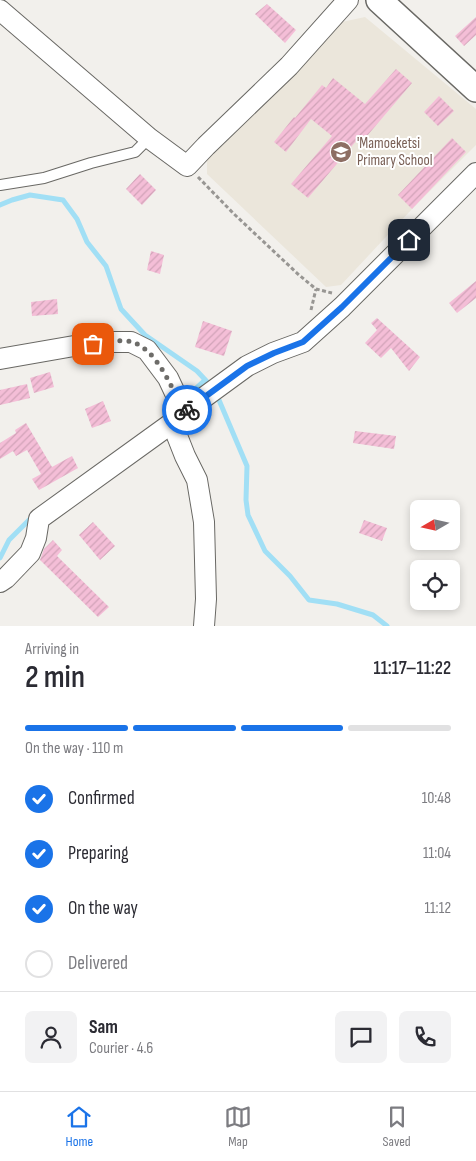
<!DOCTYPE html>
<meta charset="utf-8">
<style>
body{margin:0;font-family:"Sofia Sans Condensed",sans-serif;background:#f2f2f3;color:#2b2b33;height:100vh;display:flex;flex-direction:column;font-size:19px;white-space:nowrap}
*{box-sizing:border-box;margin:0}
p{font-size:16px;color:#7c7c81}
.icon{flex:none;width:28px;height:28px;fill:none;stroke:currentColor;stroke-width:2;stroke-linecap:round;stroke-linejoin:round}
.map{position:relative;height:626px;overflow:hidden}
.panel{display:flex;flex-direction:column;background:#fff;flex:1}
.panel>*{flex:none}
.needle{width:32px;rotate:261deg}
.buttons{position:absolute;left:410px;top:500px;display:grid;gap:10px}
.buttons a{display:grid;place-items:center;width:50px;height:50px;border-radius:8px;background:#fff;box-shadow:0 2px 8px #0003;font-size:25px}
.pin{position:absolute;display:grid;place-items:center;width:42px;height:42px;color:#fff;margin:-21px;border-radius:10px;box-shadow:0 2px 8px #0006}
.courier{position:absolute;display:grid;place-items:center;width:50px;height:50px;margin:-25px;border:4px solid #1a73e8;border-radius:50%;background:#fff;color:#222;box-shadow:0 1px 6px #0007}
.head em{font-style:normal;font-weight:600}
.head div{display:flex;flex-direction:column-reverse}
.head{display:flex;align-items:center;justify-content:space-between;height:85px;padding:0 25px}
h1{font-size:32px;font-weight:600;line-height:38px}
.bar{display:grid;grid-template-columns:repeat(4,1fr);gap:8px 5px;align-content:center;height:60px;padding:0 25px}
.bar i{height:6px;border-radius:4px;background:#e1e1e2}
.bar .selected{background:#1a73e8}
.bar p{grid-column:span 4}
.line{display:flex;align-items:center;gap:12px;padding:0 25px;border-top:1px solid #e1e1e2}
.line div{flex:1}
.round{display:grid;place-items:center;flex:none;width:52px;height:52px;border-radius:8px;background:#f2f2f3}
ol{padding:0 25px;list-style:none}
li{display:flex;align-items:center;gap:15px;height:55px}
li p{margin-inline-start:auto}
li .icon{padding:5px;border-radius:50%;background:#1a73e8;color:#fff;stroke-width:4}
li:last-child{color:#7c7c81}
li i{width:28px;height:28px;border:2px solid #e1e1e2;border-radius:50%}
.dock{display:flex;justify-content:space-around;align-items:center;height:70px;border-top:1px solid #e1e1e2;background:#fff;font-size:14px;color:#7c7c81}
.dock a{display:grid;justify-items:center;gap:2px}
.dock .selected{color:#1a73e8}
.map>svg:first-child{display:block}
.built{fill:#ebe6db}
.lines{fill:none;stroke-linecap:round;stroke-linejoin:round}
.stream{stroke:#a1dff5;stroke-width:5}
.building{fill:url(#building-hatch)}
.service-casing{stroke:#696864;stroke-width:12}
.minor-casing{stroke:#696864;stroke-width:22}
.tertiary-casing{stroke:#696864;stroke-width:28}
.path{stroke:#989693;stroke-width:3;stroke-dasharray:4 2.5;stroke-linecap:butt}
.service{stroke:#fff;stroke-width:10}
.minor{stroke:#fff;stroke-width:20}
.tertiary{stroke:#fff;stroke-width:25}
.done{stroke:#6d6c69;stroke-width:5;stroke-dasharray:0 9}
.route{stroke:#1a73e8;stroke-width:6}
.labels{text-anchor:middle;stroke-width:4;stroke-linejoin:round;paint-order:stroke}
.education-label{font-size:15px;fill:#785e54;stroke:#fff;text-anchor:start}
</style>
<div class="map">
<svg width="476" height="626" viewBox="0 0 476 626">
<defs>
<pattern id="building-hatch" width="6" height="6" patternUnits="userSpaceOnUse" patternTransform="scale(1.25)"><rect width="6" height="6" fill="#f4bed7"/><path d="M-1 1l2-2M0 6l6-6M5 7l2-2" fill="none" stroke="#d1a3b8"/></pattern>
</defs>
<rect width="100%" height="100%" fill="#f2f0ec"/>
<!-- built -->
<path class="built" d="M365,17L476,109V145L412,209L341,285L326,287L207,174V160L342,22Z"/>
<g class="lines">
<!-- stream -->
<g class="stream">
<path d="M0,205L12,200L30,195L63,200L77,219L87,242L106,266L121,309L145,335L197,371L211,386"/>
<path d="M216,393L247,466L246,500L248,515L265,551L290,576L309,600L337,604L373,615L387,626"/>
<path d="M183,400L205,380"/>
<path d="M0,558L9,540L33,516"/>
</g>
</g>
<!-- building -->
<g class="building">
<path d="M267,4L296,30L285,43L255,14Z"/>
<path d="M476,17V35L464,46L455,36Z"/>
<path d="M396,69L412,83L361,143L357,140L308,198L291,184L332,136L311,119L286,152L274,142L294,117L295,118L322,85L326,88L333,78L365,104Z"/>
<path d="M439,96L454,111L438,126L424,112Z"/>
<path d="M452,138L466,152L412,209L398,195Z"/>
<path d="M140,174L156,190L142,205L126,189Z"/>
<path d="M151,251L164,255L160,274L147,270Z"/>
<path d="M476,281V298L457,313L449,303Z"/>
<path d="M57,299L58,314L32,316L31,302Z"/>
<path d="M377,318L420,357L409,371L391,348L381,358L365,343L377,330L371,323Z"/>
<path d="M203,321L232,331L224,356L195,347Z"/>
<path d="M50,372L54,387L34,393L30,378Z"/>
<path d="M27,384L30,398L0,405V390Z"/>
<path d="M103,401L111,421L92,428L85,409Z"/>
<path d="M26,423L52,467L72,456L78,468L39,490L32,479L41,474L27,450L16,456L13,451L0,459V443L16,433L15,430Z"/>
<path d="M355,431L396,436L394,449L353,443Z"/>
<path d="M364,520L387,528L382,541L359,533Z"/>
<path d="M93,522L115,546L100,560L79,535Z"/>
<path d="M53,540L62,550L57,556L109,607L98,617L40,560L44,549Z"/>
</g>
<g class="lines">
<!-- service casing -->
<g class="service-casing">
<path id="service" d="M0,185L44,178L91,163L135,152L149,138"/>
</g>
<!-- minor casing -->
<g class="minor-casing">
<g id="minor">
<path d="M0,10L149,138L187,166L206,146L289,66L348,0"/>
<path d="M0,359L74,346L112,342H131L147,350L168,378L184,412"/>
<path d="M172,423L185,456L197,480L204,522L206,599L204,626"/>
<path d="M0,582L6,578L30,553L36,538L39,519L172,423L184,412L247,366L273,353L303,342L342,307L476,173"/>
</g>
</g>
<!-- tertiary casing -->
<g class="tertiary-casing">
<path id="tertiary" d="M379,0L476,89"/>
</g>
<!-- path -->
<g class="path">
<path d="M198,177L234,214L299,275L316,289L332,293"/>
<path d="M311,310L316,289"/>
</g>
<!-- service -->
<use href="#service" class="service"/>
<!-- minor -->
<use href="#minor" class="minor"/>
<!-- tertiary -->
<use href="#tertiary" class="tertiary"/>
</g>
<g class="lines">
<!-- done -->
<path class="done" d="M93,344C104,342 121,339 132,342C157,349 173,390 184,412L187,410"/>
<!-- route -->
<path class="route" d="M187,410L247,366L274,353L303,342L342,307L409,240"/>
</g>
<!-- icons -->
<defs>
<g id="school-disc" transform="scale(1.125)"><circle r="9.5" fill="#8d6e63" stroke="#fff"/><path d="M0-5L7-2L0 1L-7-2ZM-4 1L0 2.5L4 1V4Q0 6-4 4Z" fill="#fff"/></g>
</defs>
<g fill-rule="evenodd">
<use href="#school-disc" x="341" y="152"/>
</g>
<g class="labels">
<!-- education labels -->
<g class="education-label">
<text x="357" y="148">'Mamoeketsi<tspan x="357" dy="17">Primary School</tspan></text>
</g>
</g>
</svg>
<div class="buttons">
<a><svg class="needle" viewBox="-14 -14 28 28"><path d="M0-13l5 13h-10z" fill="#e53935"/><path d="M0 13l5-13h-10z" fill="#7c7c81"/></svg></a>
<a><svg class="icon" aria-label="locate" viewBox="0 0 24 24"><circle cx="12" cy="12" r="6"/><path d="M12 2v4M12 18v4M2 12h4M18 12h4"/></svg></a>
</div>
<div class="pin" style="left:93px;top:344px;background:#ea580c"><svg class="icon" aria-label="bag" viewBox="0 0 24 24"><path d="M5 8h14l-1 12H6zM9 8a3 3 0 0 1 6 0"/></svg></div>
<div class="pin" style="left:409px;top:240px;background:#1f2937"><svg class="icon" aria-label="home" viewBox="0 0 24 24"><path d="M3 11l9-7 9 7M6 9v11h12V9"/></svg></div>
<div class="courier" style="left:187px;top:410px"><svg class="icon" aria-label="bike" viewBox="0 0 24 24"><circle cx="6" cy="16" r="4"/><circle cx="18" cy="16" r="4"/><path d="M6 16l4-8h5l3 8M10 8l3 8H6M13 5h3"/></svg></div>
</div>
<section class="panel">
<div class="head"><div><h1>2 min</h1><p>Arriving in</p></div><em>11:17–11:22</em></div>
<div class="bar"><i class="selected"></i><i class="selected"></i><i class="selected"></i><i></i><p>On the way · 110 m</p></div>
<ol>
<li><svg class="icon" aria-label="check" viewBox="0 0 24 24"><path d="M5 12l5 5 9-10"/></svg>Confirmed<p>10:48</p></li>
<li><svg class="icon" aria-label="check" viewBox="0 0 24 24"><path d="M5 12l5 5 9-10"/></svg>Preparing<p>11:04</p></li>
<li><svg class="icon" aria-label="check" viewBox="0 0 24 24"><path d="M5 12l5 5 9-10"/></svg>On the way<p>11:12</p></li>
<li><i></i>Delivered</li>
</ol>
<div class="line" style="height:90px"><a class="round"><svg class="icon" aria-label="person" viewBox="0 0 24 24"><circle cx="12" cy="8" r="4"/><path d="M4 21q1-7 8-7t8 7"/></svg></a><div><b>Sam</b><p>Courier · 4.6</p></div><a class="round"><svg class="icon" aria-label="chat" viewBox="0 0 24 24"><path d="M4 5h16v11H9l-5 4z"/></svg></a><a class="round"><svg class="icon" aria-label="phone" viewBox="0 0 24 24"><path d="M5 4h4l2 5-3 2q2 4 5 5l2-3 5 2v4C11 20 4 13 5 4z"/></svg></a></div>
</section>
<nav class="dock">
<a class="selected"><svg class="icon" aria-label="home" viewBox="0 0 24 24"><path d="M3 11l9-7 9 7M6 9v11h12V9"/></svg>Home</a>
<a><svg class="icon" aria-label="map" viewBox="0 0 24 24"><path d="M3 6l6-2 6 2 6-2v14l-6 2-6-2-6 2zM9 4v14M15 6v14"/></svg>Map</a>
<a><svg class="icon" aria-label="saved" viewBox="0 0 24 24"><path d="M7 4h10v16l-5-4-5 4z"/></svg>Saved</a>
</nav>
